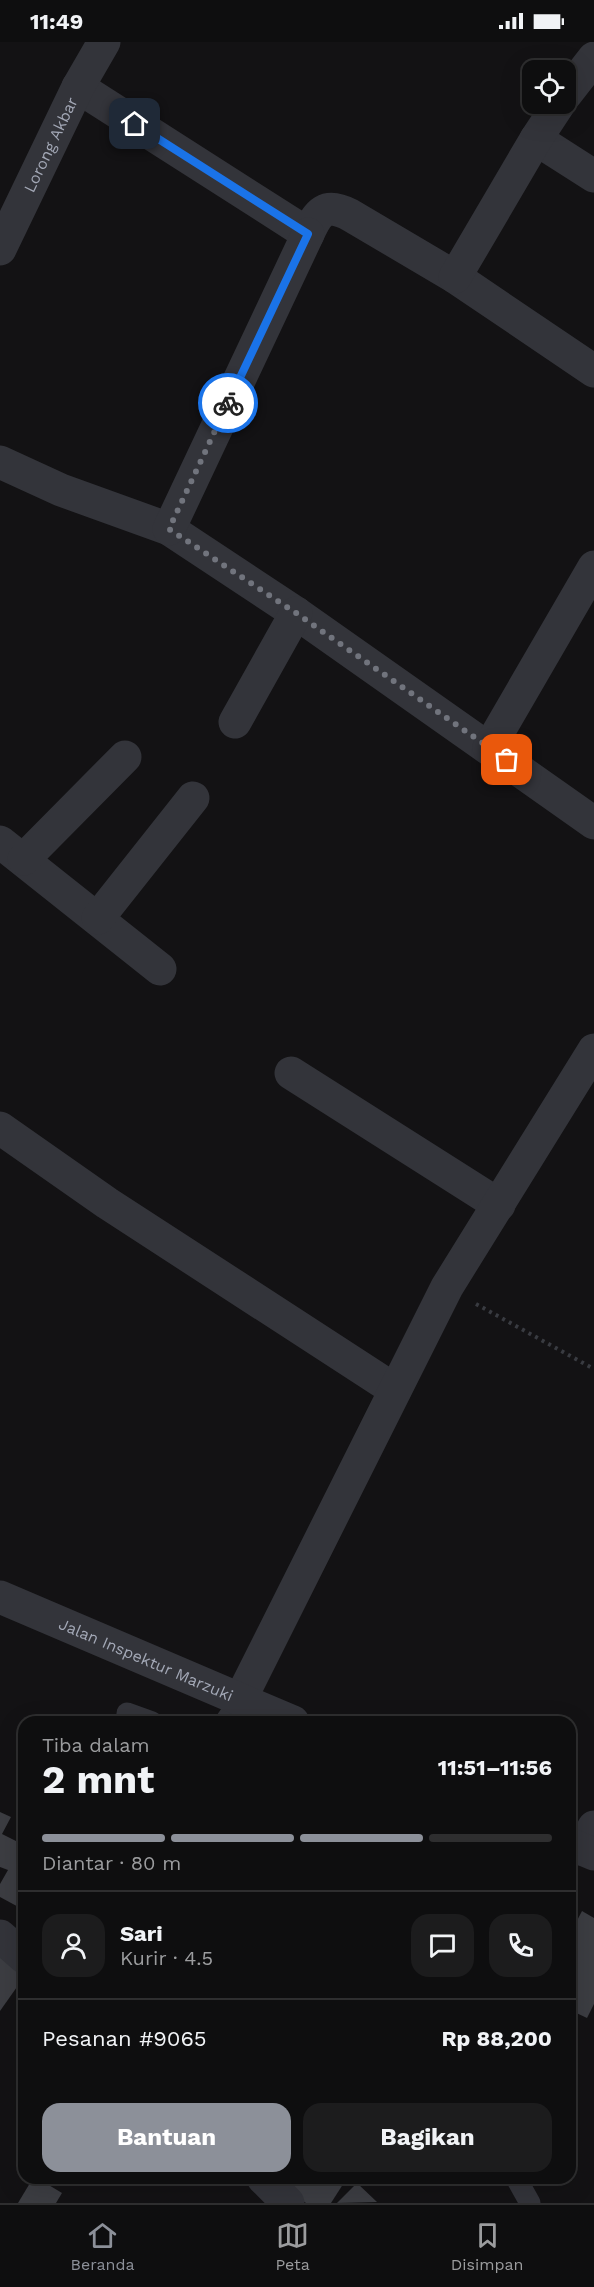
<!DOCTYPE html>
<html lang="id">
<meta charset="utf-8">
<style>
body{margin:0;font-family:"Work Sans",sans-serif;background:#1c1c1d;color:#f1f3f6;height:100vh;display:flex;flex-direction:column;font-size:22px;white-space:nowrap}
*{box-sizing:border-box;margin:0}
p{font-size:20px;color:#9b9c9e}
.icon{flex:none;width:33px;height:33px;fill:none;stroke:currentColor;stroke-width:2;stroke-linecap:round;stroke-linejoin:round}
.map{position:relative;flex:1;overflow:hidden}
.panel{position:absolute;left:18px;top:1674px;width:558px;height:468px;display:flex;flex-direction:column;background:#0e0e0f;border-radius:18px;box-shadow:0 6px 24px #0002,0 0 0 2px #2e2e2f}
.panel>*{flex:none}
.fabs{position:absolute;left:522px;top:18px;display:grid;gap:12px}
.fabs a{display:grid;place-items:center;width:54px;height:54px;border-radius:12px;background:#0e0e0f;box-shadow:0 6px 24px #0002,0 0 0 2px #2e2e2f;font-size:30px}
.pin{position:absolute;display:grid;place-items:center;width:51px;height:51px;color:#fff;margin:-26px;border-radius:12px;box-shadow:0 3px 9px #0006}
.courier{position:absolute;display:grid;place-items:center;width:60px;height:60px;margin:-30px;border:4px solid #1a73e8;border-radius:50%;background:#fff;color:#222;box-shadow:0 2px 8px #0007}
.overview em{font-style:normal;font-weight:700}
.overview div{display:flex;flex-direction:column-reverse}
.overview{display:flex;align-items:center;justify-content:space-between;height:102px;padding:0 24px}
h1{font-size:39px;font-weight:700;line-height:45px}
.bar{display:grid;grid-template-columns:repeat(4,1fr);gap:9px 6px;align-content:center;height:72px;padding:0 24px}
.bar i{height:8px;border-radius:4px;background:#2e2e2f}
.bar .active{background:#8c9099}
.bar p{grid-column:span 4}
.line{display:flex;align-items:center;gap:15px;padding:0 24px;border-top:2px solid #2e2e2f}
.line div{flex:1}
.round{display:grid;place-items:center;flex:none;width:63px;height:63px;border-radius:18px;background:#1c1c1d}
.cta{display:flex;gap:12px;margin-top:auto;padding:12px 24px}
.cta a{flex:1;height:69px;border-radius:18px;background:#8c9099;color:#fff;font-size:24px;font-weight:700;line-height:69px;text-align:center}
.cta a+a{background:#1c1c1d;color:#f1f3f6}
.status{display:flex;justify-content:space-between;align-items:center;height:42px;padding:0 30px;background:#0e0e0f;direction:ltr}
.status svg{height:16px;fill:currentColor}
.tab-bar{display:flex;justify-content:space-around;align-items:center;height:84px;border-top:2px solid #2e2e2f;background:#0e0e0f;font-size:16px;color:#9b9c9e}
.tab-bar a{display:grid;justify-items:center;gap:3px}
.tab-bar .active{color:#8c9099}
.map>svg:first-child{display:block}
.building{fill:#3c3d42}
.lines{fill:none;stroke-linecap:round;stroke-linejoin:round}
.path{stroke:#393b41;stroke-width:4;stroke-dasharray:3 4.5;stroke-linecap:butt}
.service{stroke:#33343a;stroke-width:21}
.minor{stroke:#33343a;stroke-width:33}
.tertiary{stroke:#33343a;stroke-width:33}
.done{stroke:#71747d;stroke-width:6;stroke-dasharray:0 10.8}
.route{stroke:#1a73e8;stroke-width:8}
.labels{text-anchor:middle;stroke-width:4.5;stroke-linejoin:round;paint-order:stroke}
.street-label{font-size:16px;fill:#a3a8b6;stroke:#0e0d0f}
</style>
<div class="status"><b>11:49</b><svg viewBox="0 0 49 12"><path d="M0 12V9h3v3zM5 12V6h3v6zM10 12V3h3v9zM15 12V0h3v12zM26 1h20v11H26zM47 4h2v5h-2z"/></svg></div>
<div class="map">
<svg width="594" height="2161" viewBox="0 0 594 2161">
<rect width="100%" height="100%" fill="#131214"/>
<!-- building -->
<g class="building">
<path d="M0,1770L11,1775L2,1792L24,1803V1868L0,1855V1842L8,1828L0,1825Z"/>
<path d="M582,1869L594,1876V1962L587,1976L570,1968V1892Z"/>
<path d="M0,1913L24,1929V1935L0,1969Z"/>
<path d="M33,2136H37L62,2151L56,2161H18Z"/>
<path d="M284,2136H347L331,2161H306L279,2143Z"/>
<path d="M357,2141L377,2160L337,2161Z"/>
</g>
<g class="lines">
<!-- path -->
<path class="path" d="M476,1262L594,1327"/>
<!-- service -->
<g class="service">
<path d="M127,1671L152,1680"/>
<path d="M225,1680L240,1658"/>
<path d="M516,2136L530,2161"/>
</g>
<!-- minor -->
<g class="minor">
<path d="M78,45L308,192C318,170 325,160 350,173L455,235L594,329"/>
<path d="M566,52L594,16"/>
<path d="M536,97L594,134"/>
<path id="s1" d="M0,207L78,45L104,0"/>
<path d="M455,235L536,97L559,62"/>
<path d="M0,420L61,448L169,487L296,571L594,781"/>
<path d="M169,487L308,192"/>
<path d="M235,680L296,571"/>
<path d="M489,706L594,525"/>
<path d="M0,800L160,927"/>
<path d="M24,817L125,715"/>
<path d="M98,876L193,756"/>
<path d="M291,1031L499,1163"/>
<path d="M0,1086L107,1161L395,1348"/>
<path d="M240,1658L447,1245L594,1008"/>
<path d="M581,1807L594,1785"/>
<path d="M0,1894L24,1915"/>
<path d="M263,2136L288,2161"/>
</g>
<!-- tertiary -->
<g class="tertiary">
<path id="s2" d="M0,1555L293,1680"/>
<path d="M570,1802L594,1812"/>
</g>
</g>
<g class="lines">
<!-- done -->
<path class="done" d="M228,361L169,487L296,571L507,718"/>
<!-- route -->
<path class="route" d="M135,82L308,192L228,361"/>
</g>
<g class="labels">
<!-- street labels -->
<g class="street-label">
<text dy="6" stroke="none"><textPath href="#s1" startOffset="116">Lorong Akbar</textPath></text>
<text dy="6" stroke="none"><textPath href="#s2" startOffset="159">Jalan Inspektur Marzuki</textPath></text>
</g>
</g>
</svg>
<div class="fabs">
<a><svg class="icon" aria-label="locate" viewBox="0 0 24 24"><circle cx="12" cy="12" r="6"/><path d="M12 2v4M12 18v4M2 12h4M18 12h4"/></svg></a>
</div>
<div class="pin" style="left:507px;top:718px;background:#ea580c"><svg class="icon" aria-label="bag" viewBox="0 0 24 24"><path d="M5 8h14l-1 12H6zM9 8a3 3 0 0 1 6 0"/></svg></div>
<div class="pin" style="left:135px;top:82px;background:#1f2937"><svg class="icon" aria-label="home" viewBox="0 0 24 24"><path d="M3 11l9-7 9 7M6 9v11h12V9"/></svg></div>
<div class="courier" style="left:228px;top:361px"><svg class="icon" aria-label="bike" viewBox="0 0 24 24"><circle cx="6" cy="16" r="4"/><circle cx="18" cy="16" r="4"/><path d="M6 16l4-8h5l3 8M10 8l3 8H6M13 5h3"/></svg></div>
<section class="panel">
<div class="overview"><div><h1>2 mnt</h1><p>Tiba dalam</p></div><em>11:51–11:56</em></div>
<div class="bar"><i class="active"></i><i class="active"></i><i class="active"></i><i></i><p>Diantar · 80 m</p></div>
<div class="line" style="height:108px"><a class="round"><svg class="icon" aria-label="person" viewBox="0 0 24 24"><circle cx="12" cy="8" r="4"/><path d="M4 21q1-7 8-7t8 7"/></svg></a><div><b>Sari</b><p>Kurir · 4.5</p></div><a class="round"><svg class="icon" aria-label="chat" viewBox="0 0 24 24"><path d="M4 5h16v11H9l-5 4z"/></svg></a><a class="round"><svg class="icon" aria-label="phone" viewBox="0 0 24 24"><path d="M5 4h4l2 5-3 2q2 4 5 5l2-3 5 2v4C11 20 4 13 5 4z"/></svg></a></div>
<div class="line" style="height:78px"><div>Pesanan #9065</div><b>Rp 88,200</b></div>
<div class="cta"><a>Bantuan</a><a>Bagikan</a></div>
</section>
</div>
<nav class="tab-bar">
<a class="active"><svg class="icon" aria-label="home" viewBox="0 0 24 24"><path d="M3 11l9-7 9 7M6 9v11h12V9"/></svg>Beranda</a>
<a><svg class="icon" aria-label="map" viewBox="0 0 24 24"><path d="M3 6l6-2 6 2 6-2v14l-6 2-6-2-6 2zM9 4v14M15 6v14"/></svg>Peta</a>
<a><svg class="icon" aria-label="saved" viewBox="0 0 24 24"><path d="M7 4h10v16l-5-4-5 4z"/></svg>Disimpan</a>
</nav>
